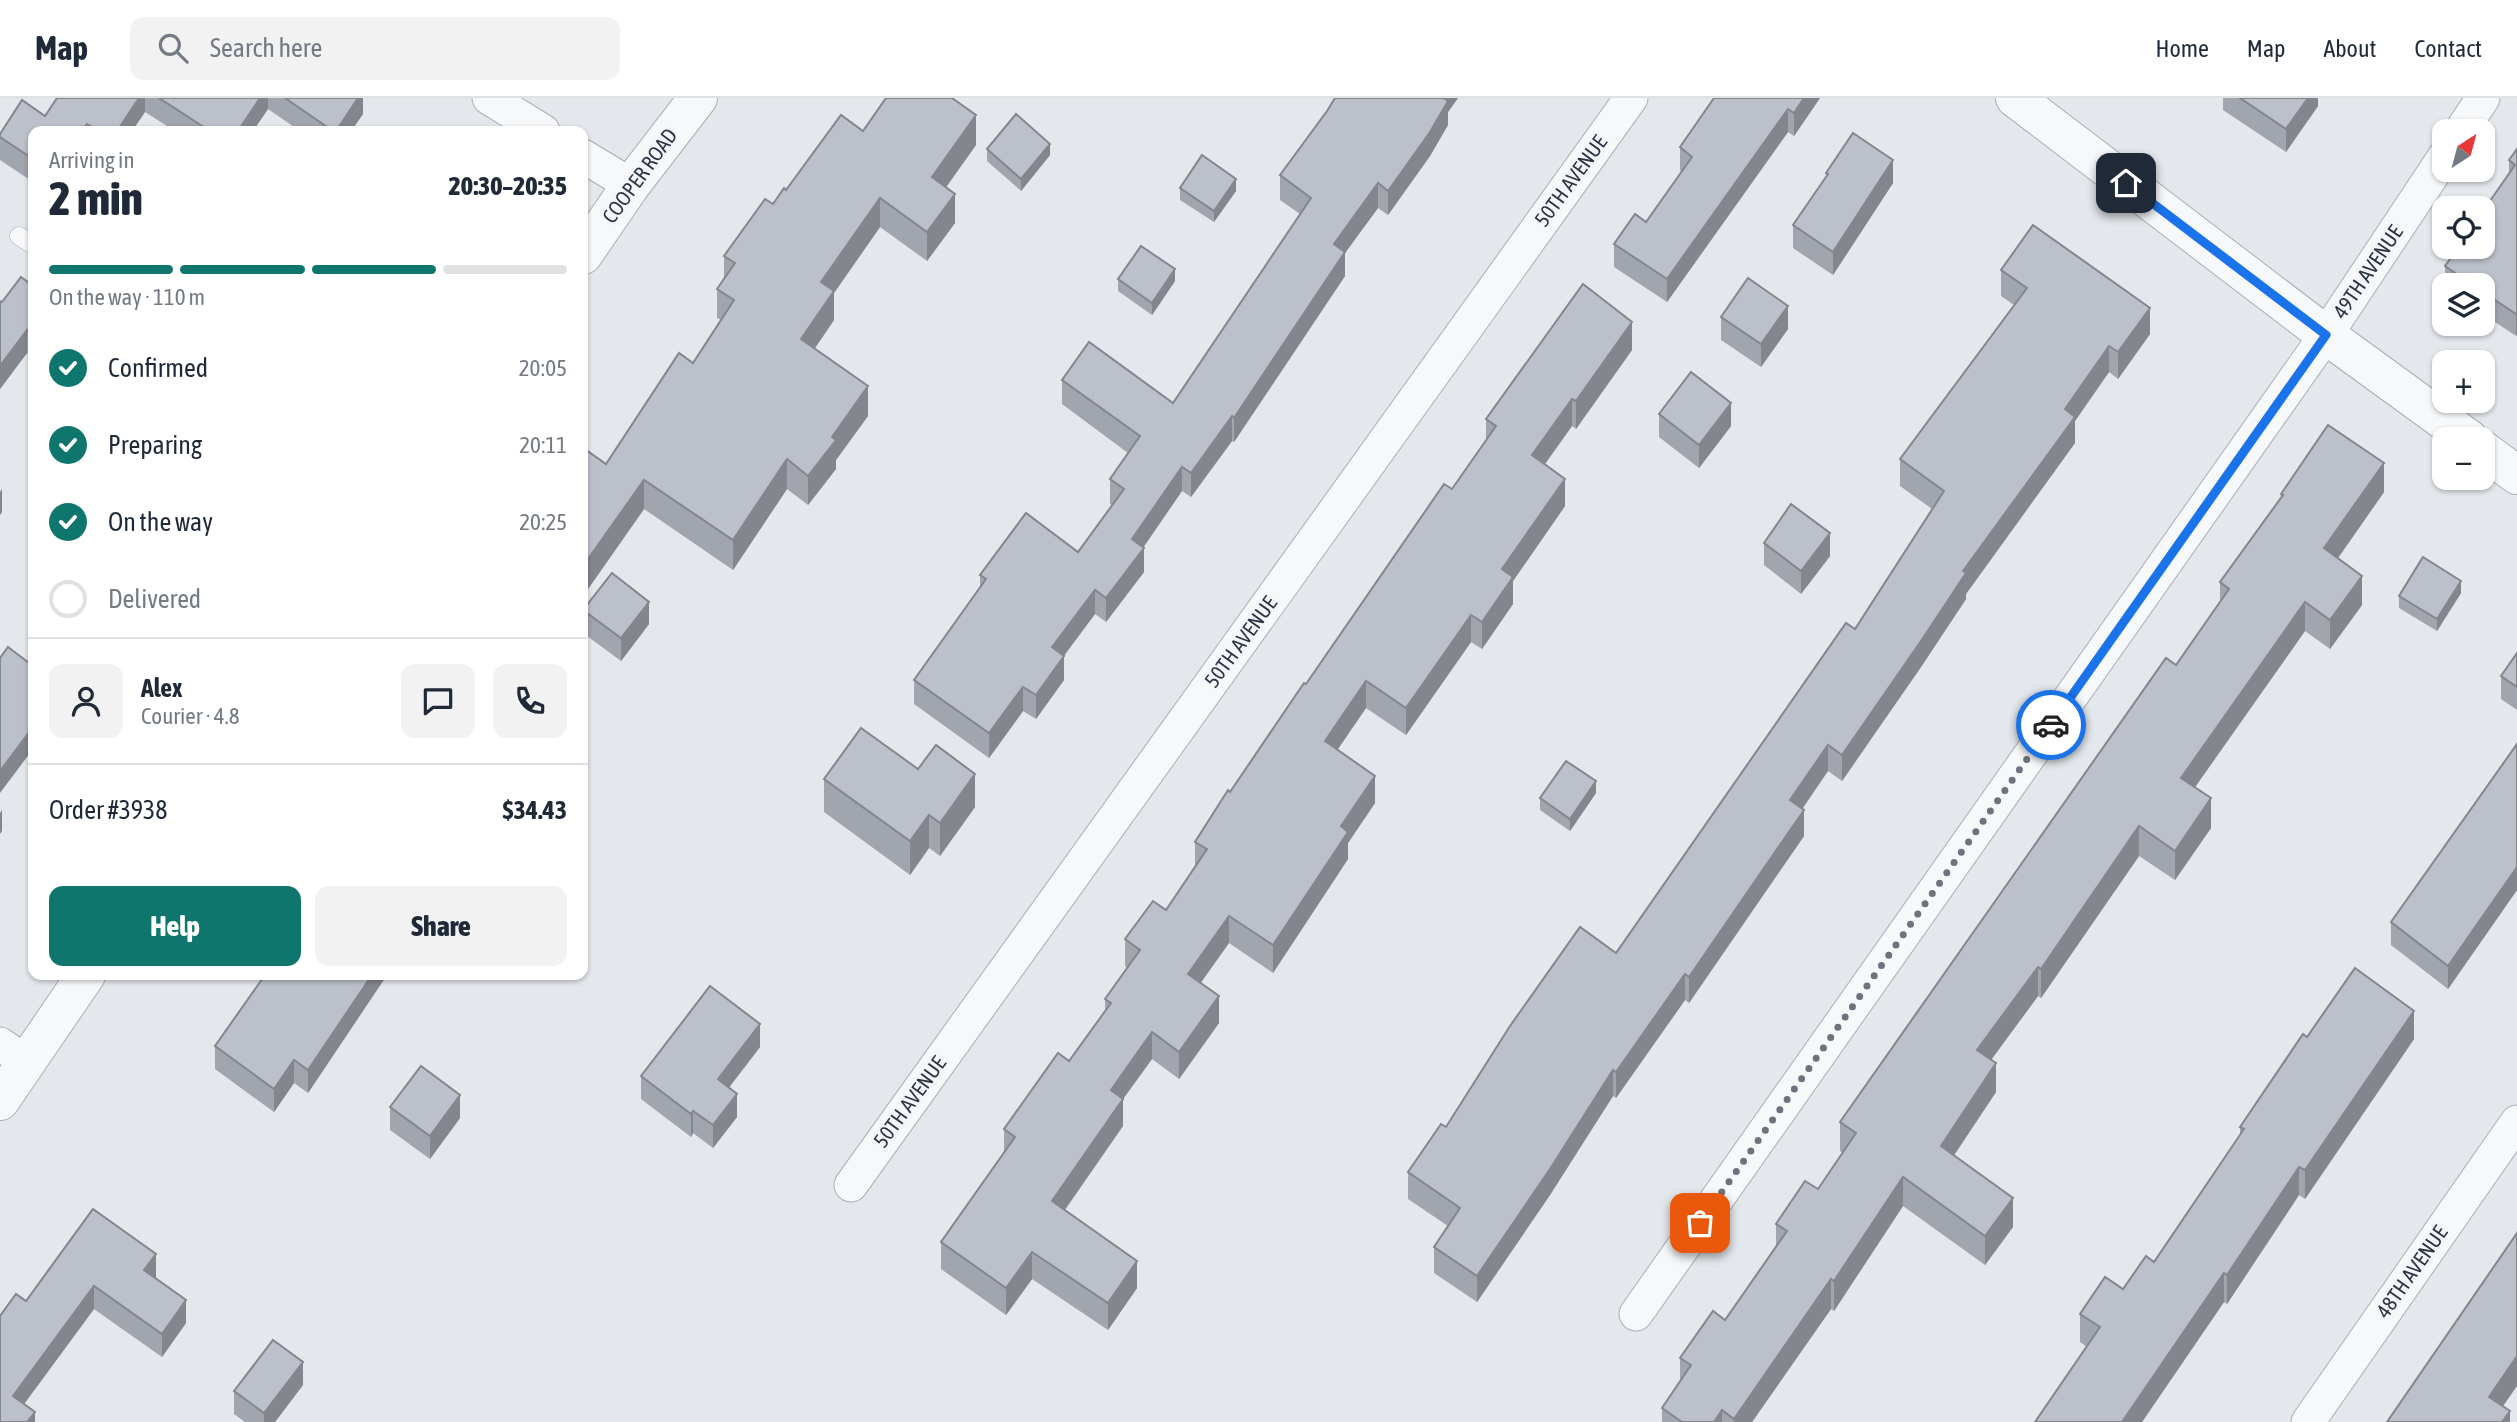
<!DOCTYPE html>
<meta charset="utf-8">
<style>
body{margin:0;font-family:"Asap Condensed",sans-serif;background:#f2f2f3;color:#1f2937;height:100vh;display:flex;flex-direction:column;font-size:26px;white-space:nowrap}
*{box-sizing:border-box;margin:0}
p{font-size:23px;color:#747a83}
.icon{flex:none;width:38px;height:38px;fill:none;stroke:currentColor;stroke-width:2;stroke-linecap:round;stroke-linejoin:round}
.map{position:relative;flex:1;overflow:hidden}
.drawer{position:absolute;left:28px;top:28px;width:560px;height:854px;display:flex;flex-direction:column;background:#fff;border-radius:14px;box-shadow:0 2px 5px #0004}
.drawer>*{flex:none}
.needle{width:46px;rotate:36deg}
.fabs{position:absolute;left:2432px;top:21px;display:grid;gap:14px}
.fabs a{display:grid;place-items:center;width:63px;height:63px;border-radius:14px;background:#fff;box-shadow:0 2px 5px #0004;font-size:35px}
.pin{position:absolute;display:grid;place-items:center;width:60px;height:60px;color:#fff;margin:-30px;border-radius:14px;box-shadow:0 4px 10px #0006}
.courier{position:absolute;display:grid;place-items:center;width:70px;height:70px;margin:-35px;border:5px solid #1a73e8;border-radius:50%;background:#fff;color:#222;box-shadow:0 2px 9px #0007}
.headline em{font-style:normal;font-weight:800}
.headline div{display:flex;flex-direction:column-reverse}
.headline{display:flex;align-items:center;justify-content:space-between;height:119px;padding:0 21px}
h1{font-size:46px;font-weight:800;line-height:52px}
.bar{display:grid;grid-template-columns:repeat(4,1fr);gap:10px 7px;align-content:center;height:84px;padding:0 21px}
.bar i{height:9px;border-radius:5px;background:#e0e1e3}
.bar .on{background:#0f766e}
.bar p{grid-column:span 4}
.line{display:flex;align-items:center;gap:18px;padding:0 21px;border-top:2px solid #e0e1e3}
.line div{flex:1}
.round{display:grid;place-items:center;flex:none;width:74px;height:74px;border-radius:14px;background:#f2f2f3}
ol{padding:0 21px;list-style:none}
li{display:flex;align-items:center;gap:21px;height:77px}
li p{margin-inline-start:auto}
li .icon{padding:7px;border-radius:50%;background:#0f766e;color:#fff;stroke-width:4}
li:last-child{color:#747a83}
li i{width:38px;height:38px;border:4px solid #e0e1e3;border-radius:50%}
.primary-button{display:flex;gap:14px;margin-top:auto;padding:14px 21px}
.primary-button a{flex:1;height:80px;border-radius:14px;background:#0f766e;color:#fff;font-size:28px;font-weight:800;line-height:80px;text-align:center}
.primary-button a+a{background:#f2f2f3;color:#1f2937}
header{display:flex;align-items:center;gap:42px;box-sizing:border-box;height:98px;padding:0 35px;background:#fff;border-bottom:2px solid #e0e1e3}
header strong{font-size:33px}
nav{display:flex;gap:38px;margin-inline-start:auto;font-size:24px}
.search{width:490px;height:63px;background:#f2f2f3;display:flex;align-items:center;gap:18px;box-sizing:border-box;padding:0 24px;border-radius:14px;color:#747a83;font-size:26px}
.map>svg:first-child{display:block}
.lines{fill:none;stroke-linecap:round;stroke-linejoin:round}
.service-casing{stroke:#a9aeb7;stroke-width:19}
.minor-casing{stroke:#a9aeb7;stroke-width:35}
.tertiary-casing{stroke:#a9aeb7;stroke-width:40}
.service{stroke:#f7f8fa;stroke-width:18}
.minor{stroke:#f7f8fa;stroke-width:33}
.tertiary{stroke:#f7f8fa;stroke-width:38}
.wall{fill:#a1a5ae}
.shaded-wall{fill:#83868d}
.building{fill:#bbc0ca;stroke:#83868d;stroke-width:2}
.done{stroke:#6c737f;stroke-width:7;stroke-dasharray:0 12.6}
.route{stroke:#1a73e8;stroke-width:9}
.labels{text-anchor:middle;stroke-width:7;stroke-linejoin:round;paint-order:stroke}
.street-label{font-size:21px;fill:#2b3445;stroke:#f4f6f9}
</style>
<header>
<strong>Map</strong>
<div class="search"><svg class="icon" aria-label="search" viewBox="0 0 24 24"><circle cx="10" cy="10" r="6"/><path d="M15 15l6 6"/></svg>Search here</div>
<nav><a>Home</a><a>Map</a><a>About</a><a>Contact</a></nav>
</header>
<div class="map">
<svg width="2517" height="1324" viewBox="0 0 2517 1324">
<rect width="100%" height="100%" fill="#e4e7ec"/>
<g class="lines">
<!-- service casing -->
<g class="service-casing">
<path id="service" d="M19,138L33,147"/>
</g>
<!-- minor casing -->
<g class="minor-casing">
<g id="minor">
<path d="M489,0L543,33"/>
<path d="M2461,33L2483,0"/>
<path d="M583,58L631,87"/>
<path d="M0,946L26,964"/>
<path d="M851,1087L1631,0"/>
<path d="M1636,1216L2326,237L2445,58"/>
<path d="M2308,1324L2517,1024"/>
</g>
</g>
<!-- tertiary casing -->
<g class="tertiary-casing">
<g id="tertiary">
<path d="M2015,0L2326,237L2469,341"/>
<path d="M583,157L631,87L698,0"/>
<path d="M2483,352L2517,377"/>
<path d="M0,1003L86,877"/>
</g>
</g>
<!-- service -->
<use href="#service" class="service"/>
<!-- minor -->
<use href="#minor" class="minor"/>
<!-- tertiary -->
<use href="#tertiary" class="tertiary"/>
</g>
<!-- wall -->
<g class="wall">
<path d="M57,0H363V16L351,33H300L268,11L253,33H175L145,14L132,33H33V84L0,62V36L45,18Z"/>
<path d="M1335,0H1458L1448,14V27L1430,58L1388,117L1378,110L1345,155V178L1234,344L1232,343L1191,399L1182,393L1143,449L1144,474L1106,524L1095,516L1063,558L1064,582L1036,621L1023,613L989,660L914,606V582L980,490V477L1078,454L1112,407L1110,406V381L1128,355L1062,306V282L1173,305L1300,116L1280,102V77L1327,13Z"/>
<path d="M1714,0H1820L1794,38L1788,34L1667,204L1614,169V146L1646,124L1682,74L1680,72V49Z"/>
<path d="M2223,0H2318V8L2286,54L2223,12Z"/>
<path d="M863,33L976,47L946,89L955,125L927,163L880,129L834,195V222L814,251L868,318L836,362V371L808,407L787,391L733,472L644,411L588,491L583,487V357L606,366L693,265L721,222L717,220V191L724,181V158L786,92Z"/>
<path d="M987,51L1050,57L1021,93L987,63Z"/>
<path d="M2517,51V236L2516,238L2483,216V187H2445V168L2509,76V62Z"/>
<path d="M1826,75L1893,85L1833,177L1793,150V127L1826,79Z"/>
<path d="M1180,90L1236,93L1214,124L1180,102Z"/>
<path d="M2001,172L2150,236L2118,281L2109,274L2075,323V345L1966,496V501L1921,569L1842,683L1828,673L1802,710L1804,738L1689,905L1685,902L1616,1000L1613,998L1550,1097L1477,1204L1434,1175V1149L1448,1128L1408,1101V1074L1446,1029L1616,855L1855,531L1932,411L1900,388V361L2014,207L2001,198Z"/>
<path d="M1118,181L1175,183L1152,217L1118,193Z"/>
<path d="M33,188V260L27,255L0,291V203L2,204Z"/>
<path d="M1721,219L1788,231L1761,269L1721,242Z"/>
<path d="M1632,252L1576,331L1572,328L1545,366L1565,408L1513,483V506L1482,551L1471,544L1406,637L1366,610L1337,652L1375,705L1348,745V761L1273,875L1229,845L1200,885L1219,925L1179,981L1152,961L1123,1001V1028L1065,1112L1137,1190L1108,1232L1032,1181L1006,1217L941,1171V1144L1004,1054V1031L1069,963L1105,913V901L1127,870L1125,868V841L1166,812L1195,769V744L1306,586L1452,391L1486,344V321Z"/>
<path d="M1659,316L1731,328L1699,370L1659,339Z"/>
<path d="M2384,394L2338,460L2362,507L2330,551L2305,533L2195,689L2211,730L2175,782L2139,758L2041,900L2038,898L1991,962L1996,994L1954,1057L2013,1129L1985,1167L1903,1108L1834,1213L1831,1211L1752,1324H1662V1310L1680,1283V1260L1725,1222L1776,1149V1126L1818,1091L1843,1055L1840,1053V1024L2176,567L2220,504V484L2281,400V396Z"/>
<path d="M1764,445L1830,458L1801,496L1764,467Z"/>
<path d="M2461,495L2437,533L2399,510V498Z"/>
<path d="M583,512L649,526L621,563L583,535Z"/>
<path d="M2517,555V612L2501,601V578Z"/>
<path d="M2517,646V792L2448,891L2391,847V824Z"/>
<path d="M918,671L975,709L940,758L929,750L910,777L824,714V681Z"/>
<path d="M1596,695L1570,733L1540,712V700Z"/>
<path d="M265,877H387L308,995L294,985L274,1014L215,971V948Z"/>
<path d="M2307,939L2414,941L2305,1101L2299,1097L2227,1206L2224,1204L2142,1324H2035L2087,1249L2080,1244V1216L2123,1191L2154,1164L2240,1037V1029Z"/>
<path d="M760,949L729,989L737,1019L713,1050L693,1035L691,1039L641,1001V978Z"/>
<path d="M390,1009L460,1020L430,1061L390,1032Z"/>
<path d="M93,1111L156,1179L155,1180L186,1225L162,1259L94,1211L24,1306L35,1324H0L26,1203Z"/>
<path d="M303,1287L275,1324H245L234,1316V1293Z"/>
</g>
<!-- shaded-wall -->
<g class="shaded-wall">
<path d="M139,0H145V14L132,33H117Z"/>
<path d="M260,0H268V11L253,33H238Z"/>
<path d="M358,0H363V16L351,33H336Z"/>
<path d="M1442,0H1458L1448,14V27L1430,58L1388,117V93Z"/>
<path d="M1804,0H1820L1794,38V15Z"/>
<path d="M2308,0H2318V8L2286,54V31Z"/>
<path d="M1788,11V34L1667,204V181Z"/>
<path d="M976,17V47L932,109V79Z"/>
<path d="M1050,46V57L1021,93V81Z"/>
<path d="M1893,62V85L1833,177V154Z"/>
<path d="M1236,81V93L1214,124V113Z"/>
<path d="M1378,85V110L1345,155V178L1234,344V320L1334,146Z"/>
<path d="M955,96V125L927,163V134Z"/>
<path d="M880,100V129L834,195V222L801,271V241L821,184Z"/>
<path d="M1175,171V183L1152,217V205Z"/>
<path d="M1788,208V231L1761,269V246Z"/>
<path d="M2150,210V236L2118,281V254Z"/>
<path d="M2517,215V236L2516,238V216Z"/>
<path d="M1632,224V252L1576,331V303Z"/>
<path d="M27,232V255L0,291V268Z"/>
<path d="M2109,248V274L2075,323V345L1966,496V501L1921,569L1842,683V657L1963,473L2065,311Z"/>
<path d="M868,288V318L836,362V371L808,407V378L832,339Z"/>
<path d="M1572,301V328L1532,384V357Z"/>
<path d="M1731,305V328L1699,370V347Z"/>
<path d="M1232,318V343L1191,399V375Z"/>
<path d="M787,361V391L733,472V442Z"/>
<path d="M2384,365V394L2324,480V450Z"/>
<path d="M1182,369V393L1132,466V441Z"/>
<path d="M1565,381V408L1513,483V506L1482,551V524L1502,471Z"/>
<path d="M644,382V411L588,491V461Z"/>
<path d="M2,391V414L0,417V394Z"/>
<path d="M1830,435V458L1801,496V473Z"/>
<path d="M1144,450V474L1106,524V500Z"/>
<path d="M2362,478V507L2330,551V522Z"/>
<path d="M2461,483V495L2437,533V521Z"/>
<path d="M1095,492V516L1052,574V549Z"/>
<path d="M649,504V526L621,563V540Z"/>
<path d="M2305,504V533L2181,709V680Z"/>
<path d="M1471,517V544L1406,637V610Z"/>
<path d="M1064,558V582L1036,621V597Z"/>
<path d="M1366,583V610L1325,670V643Z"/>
<path d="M1023,589V613L989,660V635Z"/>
<path d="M33,629V651L0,695V673Z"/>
<path d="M1828,647V673L1790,729V702Z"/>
<path d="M975,676V709L940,758V725Z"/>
<path d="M1375,678V705L1348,745V761L1273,875V847L1341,728Z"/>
<path d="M1596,683V695L1570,733V721Z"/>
<path d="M2211,700V730L2175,782V753Z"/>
<path d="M2,712V733L0,736V715Z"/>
<path d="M1804,712V738L1689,905V879Z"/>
<path d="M929,717V750L910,777V743Z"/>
<path d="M2139,728V758L2041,900V871Z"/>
<path d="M2517,769V792L2448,891V868Z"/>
<path d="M1229,818V845L1188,903V876Z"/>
<path d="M2038,869V898L1977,981V952Z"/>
<path d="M1685,876V902L1616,1000V974Z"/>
<path d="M372,877H387L308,995V972Z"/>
<path d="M1219,898V925L1179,981V954Z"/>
<path d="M2414,913V941L2305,1101V1072Z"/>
<path d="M760,926V949L718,1004V981Z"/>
<path d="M1152,934V961L1123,1001V1028L1052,1130V1103L1111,992Z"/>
<path d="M294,962V985L274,1014V991Z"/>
<path d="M1996,965V994L1941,1077V1048Z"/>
<path d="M1613,972V998L1550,1097L1477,1204V1178Z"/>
<path d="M737,996V1019L713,1050V1027Z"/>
<path d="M460,997V1020L430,1061V1038Z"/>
<path d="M693,1013V1035L691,1039V1016Z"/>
<path d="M2299,1069V1097L2227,1206V1177Z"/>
<path d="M1903,1079V1108L1834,1213V1183Z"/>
<path d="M2013,1100V1129L1985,1167V1138Z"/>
<path d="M1032,1154V1181L1006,1217V1190Z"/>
<path d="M156,1156V1179L144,1195V1172Z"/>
<path d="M1137,1163V1190L1108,1232V1205Z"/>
<path d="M2224,1175V1204L2142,1324H2122Z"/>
<path d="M1831,1181V1211L1752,1324H1734V1321Z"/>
<path d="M94,1188V1211L13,1321V1298Z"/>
<path d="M186,1202V1225L162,1259V1236Z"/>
<path d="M2517,1258V1288L2492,1324L2489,1299Z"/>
<path d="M303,1264V1287L275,1324H264V1315Z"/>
<path d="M1722,1312V1324H1714Z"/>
<path d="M2510,1313V1324H2502Z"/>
<path d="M35,1314V1324H27Z"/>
</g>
<!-- building -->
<g class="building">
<path d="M57,0H139L117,33H99L87,26L82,33H33V61L0,39V36L22,2L45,18Z"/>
<path d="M159,0H260L238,33H210Z"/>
<path d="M285,0H358L336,33H333Z"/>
<path d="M886,0H952L976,17L932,79L955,96L927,134L880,100L821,184L834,193L801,241L868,288L832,339L836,342L808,378L787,361L733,442L644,382L588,461L583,457V357L586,352L606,366L679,255L693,265L734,202L717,191L735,165L724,158L765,101L773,106L784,90L786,92L841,17L863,33Z"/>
<path d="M1335,0H1443L1448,3L1430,34L1388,93L1378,85L1334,146L1345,154L1234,320L1232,318L1191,375L1182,369L1132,441L1144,450L1106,500L1095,492L1052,549L1064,558L1036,597L1023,589L989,635L914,582L986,481L980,477L1026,415L1078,454L1124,391L1110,381L1140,338L1062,282L1089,244L1173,305L1311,100L1280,77L1327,13Z"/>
<path d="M1714,0H1804L1794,15L1788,11L1667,181L1614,146L1635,116L1646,124L1692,59L1680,49Z"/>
<path d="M2240,0H2308L2286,31Z"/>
<path d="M1016,16L1050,46L1021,81L987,51Z"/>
<path d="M1853,35L1893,62L1833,154L1793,127L1828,76L1826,75Z"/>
<path d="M2517,51V215L2516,216L2483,194V187H2473L2445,168L2459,149H2483V113L2515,67L2509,62Z"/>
<path d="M1202,57L1236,81L1214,113L1180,90Z"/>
<path d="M2033,127L2150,210L2118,254L2109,248L2065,311L2075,319L1963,473L1966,475L1921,543L1842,657L1828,647L1790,702L1804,712L1689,879L1685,876L1616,974L1613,972L1550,1071L1477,1178L1434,1149L1460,1110L1408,1074L1441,1026L1446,1029L1510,928L1580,829L1616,855L1846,525L1855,531L1944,393L1900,361L2027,190L2001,172Z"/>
<path d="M1141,148L1175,171L1152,205L1118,181Z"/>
<path d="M21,179L33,188V237L27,232L0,268V203L2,204Z"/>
<path d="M1748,180L1788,208L1761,246L1721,219Z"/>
<path d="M1583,186L1632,224L1576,303L1572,301L1532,357L1565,381L1502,471L1513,479L1482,524L1471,517L1406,610L1366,583L1325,643L1375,678L1341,728L1348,734L1273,847L1229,818L1188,876L1219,898L1179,954L1152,934L1111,992L1123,1001L1052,1103L1137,1163L1108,1205L1032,1154L1006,1190L941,1144L1015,1039L1004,1031L1058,955L1069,963L1111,905L1105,901L1140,852L1125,841L1153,803L1166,812L1207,751L1195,744L1228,692L1230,694L1304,585L1306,586L1444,386L1452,391L1496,328L1486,321Z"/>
<path d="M1691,274L1731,305L1699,347L1659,316Z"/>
<path d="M2328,327L2384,365L2324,450L2362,478L2330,522L2305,504L2181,680L2211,700L2175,753L2139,728L2041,871L2038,869L1977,952L1996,965L1941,1048L2013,1100L1985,1138L1903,1079L1834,1183L1831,1181L1734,1321L1722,1312L1714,1324H1682L1662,1310L1691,1267L1680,1260L1713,1213L1725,1222L1787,1133L1776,1126L1805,1083L1818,1091L1856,1035L1840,1024L2166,560L2176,567L2229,491L2220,484L2283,397L2281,396Z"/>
<path d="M1791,406L1830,435L1801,473L1764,445Z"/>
<path d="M2423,459L2461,483L2437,521L2399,498Z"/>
<path d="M612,475L649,504L621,540L583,512Z"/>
<path d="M8,549L33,568V629L0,673V560Z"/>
<path d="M2517,555V589L2501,578Z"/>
<path d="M861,630L918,671L936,647L975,676L940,725L929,717L910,743L824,681Z"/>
<path d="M2517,646V769L2448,868L2391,824Z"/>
<path d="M1566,663L1596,683L1570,721L1540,700Z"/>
<path d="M2355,870L2414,913L2305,1072L2299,1069L2227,1177L2224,1175L2122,1324H2035L2100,1229L2080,1216L2105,1179L2123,1191L2146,1158L2154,1164L2244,1031L2240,1029L2303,936L2307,939Z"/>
<path d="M265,877H372L308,972L294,962L274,991L215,948Z"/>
<path d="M710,888L760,926L718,981L737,996L713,1027L693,1013L691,1016L641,978Z"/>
<path d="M421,968L460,997L430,1038L390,1009Z"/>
<path d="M93,1111L156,1156L144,1172L186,1202L162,1236L94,1188L13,1298L35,1314L27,1324H0V1218L16,1196L26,1203Z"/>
<path d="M2517,1135V1258L2489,1299L2510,1313L2502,1324H2387Z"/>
<path d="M273,1242L303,1264L264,1315L234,1293Z"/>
</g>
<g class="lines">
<!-- done -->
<path class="done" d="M1700,1125L2051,627"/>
<!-- route -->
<path class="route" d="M2051,627L2326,237L2126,85"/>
</g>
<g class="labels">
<!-- street labels -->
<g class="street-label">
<text transform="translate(640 78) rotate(-54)" y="7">COOPER ROAD</text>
<text transform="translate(1571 83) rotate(-54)" y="7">50TH AVENUE</text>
<text transform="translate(2368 174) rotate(-56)" y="7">49TH AVENUE</text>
<text transform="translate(1241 544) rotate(-54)" y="7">50TH AVENUE</text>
<text transform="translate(910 1004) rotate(-54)" y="7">50TH AVENUE</text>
<text transform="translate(2412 1174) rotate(-55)" y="7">48TH AVENUE</text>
</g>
</g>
</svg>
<div class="fabs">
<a><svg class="needle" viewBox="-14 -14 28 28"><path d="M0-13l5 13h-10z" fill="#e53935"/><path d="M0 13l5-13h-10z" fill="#747a83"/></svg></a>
<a><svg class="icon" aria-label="locate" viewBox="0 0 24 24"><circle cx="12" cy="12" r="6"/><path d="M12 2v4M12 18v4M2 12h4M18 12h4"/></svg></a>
<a><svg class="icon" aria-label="layers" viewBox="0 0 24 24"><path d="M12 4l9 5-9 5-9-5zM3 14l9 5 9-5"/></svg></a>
<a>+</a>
<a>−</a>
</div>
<div class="pin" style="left:1700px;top:1125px;background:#ea580c"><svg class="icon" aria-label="bag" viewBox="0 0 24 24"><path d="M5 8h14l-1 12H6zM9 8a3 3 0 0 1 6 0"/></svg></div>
<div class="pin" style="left:2126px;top:85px;background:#1f2937"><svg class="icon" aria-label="home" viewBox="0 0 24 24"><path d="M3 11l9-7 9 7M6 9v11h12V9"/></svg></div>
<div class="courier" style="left:2051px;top:627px"><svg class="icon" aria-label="car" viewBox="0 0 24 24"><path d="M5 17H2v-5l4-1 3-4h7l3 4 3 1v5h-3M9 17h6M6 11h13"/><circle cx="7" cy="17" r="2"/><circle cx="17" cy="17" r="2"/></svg></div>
<section class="drawer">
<div class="headline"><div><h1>2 min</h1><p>Arriving in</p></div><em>20:30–20:35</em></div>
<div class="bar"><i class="on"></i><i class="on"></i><i class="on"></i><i></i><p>On the way · 110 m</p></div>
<ol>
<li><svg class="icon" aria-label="check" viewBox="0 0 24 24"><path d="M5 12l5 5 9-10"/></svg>Confirmed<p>20:05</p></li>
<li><svg class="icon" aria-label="check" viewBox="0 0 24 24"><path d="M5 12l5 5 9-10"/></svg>Preparing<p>20:11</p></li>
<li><svg class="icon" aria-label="check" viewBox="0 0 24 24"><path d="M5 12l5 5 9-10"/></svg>On the way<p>20:25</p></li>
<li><i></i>Delivered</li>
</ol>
<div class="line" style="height:126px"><a class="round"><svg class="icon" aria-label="person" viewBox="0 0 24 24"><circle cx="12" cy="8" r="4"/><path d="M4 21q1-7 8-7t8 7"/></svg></a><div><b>Alex</b><p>Courier · 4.8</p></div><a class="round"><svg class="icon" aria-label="chat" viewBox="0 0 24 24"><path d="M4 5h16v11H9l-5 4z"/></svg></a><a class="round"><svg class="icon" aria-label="phone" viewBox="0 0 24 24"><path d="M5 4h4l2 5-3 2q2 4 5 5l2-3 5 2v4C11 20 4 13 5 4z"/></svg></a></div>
<div class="line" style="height:91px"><div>Order #3938</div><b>$34.43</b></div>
<div class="primary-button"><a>Help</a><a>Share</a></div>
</section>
</div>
